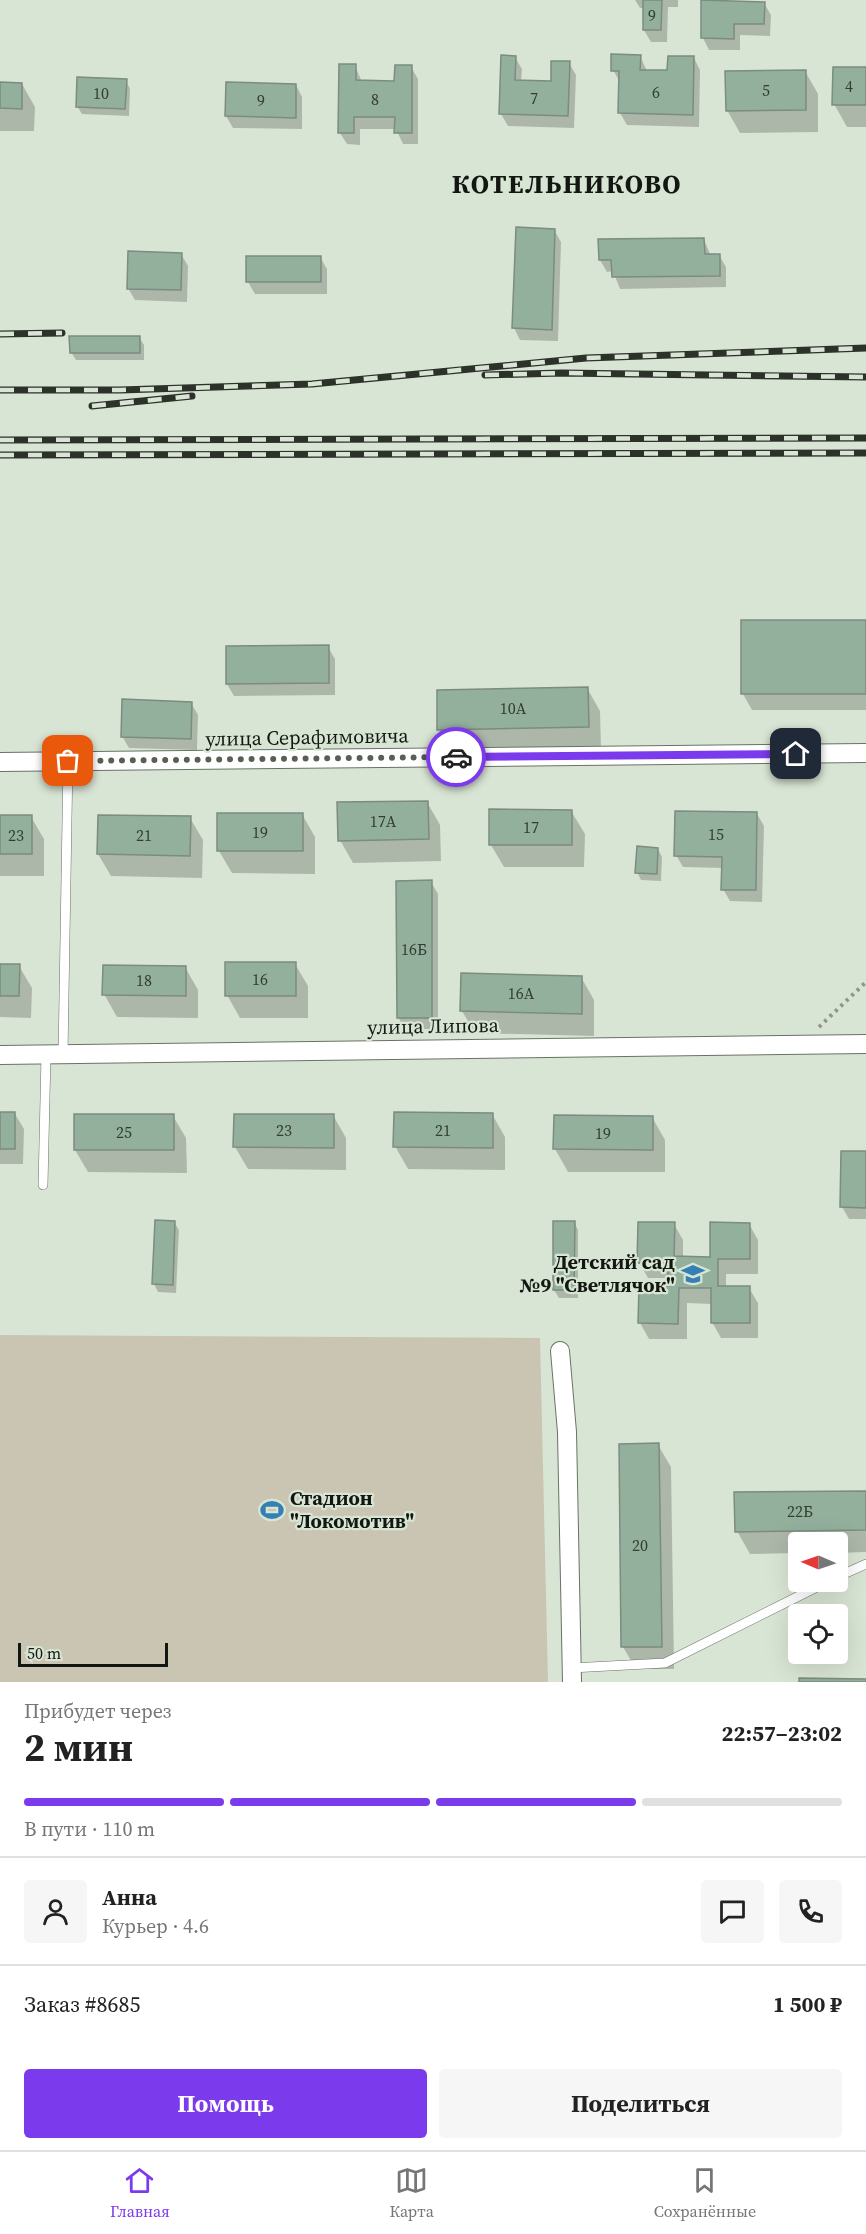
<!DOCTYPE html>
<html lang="ru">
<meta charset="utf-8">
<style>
body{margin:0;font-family:"Source Serif 4",serif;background:#f6f6f6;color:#222;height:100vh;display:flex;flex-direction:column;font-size:22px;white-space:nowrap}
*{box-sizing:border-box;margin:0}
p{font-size:20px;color:#767676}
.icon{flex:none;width:33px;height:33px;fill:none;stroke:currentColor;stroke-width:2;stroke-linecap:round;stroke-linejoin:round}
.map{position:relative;height:1682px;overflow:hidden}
.sheet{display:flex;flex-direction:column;background:#fff;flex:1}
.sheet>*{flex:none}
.needle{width:39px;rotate:272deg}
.buttons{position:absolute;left:788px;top:1532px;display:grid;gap:12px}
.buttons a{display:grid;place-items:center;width:60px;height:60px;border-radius:6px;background:#fff;box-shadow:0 6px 24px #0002;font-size:30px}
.scale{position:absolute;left:18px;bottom:15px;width:150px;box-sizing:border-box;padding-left:6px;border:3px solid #131711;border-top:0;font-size:16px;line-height:21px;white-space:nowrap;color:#131711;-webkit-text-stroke:4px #d9e5d4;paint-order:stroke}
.pin{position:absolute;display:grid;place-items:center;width:51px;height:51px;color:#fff;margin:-26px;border-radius:12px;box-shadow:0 3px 9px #0006}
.courier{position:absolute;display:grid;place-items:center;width:60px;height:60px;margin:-30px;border:4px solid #7c3aed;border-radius:50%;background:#fff;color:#222;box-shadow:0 2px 8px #0007}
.summary em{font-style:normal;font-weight:700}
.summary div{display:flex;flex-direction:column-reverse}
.summary{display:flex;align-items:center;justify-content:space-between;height:102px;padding:0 24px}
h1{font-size:39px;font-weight:700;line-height:45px}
.bar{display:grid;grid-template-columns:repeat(4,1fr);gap:9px 6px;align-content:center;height:72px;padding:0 24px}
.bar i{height:8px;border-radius:4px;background:#e0e0e0}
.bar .active{background:#7c3aed}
.bar p{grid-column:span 4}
.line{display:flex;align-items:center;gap:15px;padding:0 24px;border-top:2px solid #e0e0e0}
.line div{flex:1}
.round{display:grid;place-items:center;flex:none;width:63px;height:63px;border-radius:6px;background:#f6f6f6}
.action{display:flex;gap:12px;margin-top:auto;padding:12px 24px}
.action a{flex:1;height:69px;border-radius:6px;background:#7c3aed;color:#fff;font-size:24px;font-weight:700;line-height:69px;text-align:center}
.action a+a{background:#f6f6f6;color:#222}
.tab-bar{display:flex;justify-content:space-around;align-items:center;height:84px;border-top:2px solid #e0e0e0;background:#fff;font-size:16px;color:#767676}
.tab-bar a{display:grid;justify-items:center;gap:3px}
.tab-bar .active{color:#7c3aed}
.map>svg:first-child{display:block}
.green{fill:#cac4b2}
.shadow{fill:#0003}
.building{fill:#93b09d;stroke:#7b8c81;stroke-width:1.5}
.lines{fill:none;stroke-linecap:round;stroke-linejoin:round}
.lane-casing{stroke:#697364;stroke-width:10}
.street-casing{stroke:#697364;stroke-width:20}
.path{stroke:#8e978a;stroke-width:4;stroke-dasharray:3 4.5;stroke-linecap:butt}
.lane{stroke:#fff;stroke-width:9}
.street{stroke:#fff;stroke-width:18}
.rail-casing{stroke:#2c312a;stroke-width:7}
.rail{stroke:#d9e5d4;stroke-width:4.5;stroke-dasharray:14;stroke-linecap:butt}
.done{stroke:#585f55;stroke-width:6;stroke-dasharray:0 10.8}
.route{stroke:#7c3aed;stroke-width:8}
.labels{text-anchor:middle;stroke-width:4.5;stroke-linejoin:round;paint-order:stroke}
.number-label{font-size:16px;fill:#333d34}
.street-label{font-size:20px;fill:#131711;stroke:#d9e5d4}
.poi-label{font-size:20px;font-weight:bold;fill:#131711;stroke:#d9e5d4;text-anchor:end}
.district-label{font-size:26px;font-weight:bold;letter-spacing:1.5px;fill:#131711;stroke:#d9e5d4}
</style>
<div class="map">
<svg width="866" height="1682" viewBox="0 0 866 1682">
<rect width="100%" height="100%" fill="#d9e5d4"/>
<!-- green -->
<path class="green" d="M0,1335L540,1338L548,1682H0Z"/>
<!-- shadow -->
<g class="shadow">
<path d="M635,0H678V7H668L667,42H651L644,30V8H640Z"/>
<path d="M703,0L764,3L771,15L770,36L740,35V50H709L703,38Z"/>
<path d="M640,56L647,71L669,72L694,58L700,70L699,127L627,125L620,113V82L613,70Z"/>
<path d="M515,57L522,69L521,82L552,83L569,63L576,75L574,128L508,126L501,114Z"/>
<path d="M355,66L362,82H396L411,67L418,79V144H403L396,129H360V145L347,144L340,133Z"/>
<path d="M866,69V127H847L834,104Z"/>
<path d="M805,71L818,94V132L740,133L727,110Z"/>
<path d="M126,81L130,89L129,116L82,114L77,106Z"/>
<path d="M0,84H22L35,107L34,131H0Z"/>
<path d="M296,85L302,97V129L233,128L226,116Z"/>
<path d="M554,230L561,242L558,341L520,340L514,328Z"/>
<path d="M704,240L711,256L719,255L726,267V287L620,289L613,271L607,272L600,260Z"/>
<path d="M181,254L188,266L187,302L135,300L128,288Z"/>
<path d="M320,257L327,269V294H255L248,282Z"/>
<path d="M139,337L144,345V360H76L71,352Z"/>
<path d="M866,621V710H752L743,694Z"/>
<path d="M328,647L335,659V695L234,696L227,684Z"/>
<path d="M587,688L600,711L601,749L452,752L439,730Z"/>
<path d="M191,703L198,715L197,750L129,748L122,736Z"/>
<path d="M427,802L440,825L441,861L353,863L340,840Z"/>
<path d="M571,811L585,834L584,867H504L491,845Z"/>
<path d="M302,814L315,837V874L232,873L219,851Z"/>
<path d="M757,814L764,826L762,902L730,901L723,889V868L683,867L676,855Z"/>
<path d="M0,817H31L44,839V876H0Z"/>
<path d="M190,818L203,840L202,878L111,876L98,854Z"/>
<path d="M658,849L662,857L661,881L641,880L637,872Z"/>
<path d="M431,882L438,894V1029H405L398,1017Z"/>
<path d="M295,964L308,986V1018H240L227,995Z"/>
<path d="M0,965L19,966L32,988L31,1018L0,1017Z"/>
<path d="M185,967L198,990V1018L117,1017L104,994Z"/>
<path d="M581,977L594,1000V1036L475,1033L462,1011Z"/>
<path d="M0,1113L15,1114L24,1129L23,1164H0Z"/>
<path d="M492,1114L505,1137V1170L408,1169L395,1146Z"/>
<path d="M333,1115L346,1138V1170L248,1169L235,1147Z"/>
<path d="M173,1116L186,1138L187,1173L88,1172L75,1150Z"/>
<path d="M555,1117H652L665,1140V1172H568L555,1149Z"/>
<path d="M866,1152V1219H849L842,1207Z"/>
<path d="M156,1222H174L179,1230L176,1293L158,1292L154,1284Z"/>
<path d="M574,1222L578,1230V1298H559L554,1290Z"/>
<path d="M674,1224L683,1240V1258H712L749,1224L758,1240V1274H726V1287L749,1288L758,1303V1338H721L712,1322V1304L687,1303V1339H649L640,1323V1287L670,1288V1278H648L639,1262Z"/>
<path d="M658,1445L671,1467L674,1669H636L623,1647Z"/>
<path d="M866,1492V1552L837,1553V1542H798V1553L750,1554L737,1531Z"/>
</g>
<!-- building -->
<g class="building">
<path d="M643,0H662L661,30H643Z"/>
<path d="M701,0L765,2L764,24H734V39L701,38Z"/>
<path d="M611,54L641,55L640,70H667L668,56H694L693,115L618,113L619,71H611Z"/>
<path d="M501,55L516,56L515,80L551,81V61H570L568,116L499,114Z"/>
<path d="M339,64H356V80L394,81L395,65H412V133H394L395,117H354V133H338Z"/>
<path d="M833,67H866V105H832Z"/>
<path d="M806,70V110L726,111L725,71Z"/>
<path d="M77,77L127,79L125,109L76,107Z"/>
<path d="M0,82L22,83V109L0,108Z"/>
<path d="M226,82L296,84V118L225,116Z"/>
<path d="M516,227L555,229L552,330L512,328Z"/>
<path d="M704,238L705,254H720V276L612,277L611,260H599L598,239Z"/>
<path d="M128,251L182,253L181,290L127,289Z"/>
<rect x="246" y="256" width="75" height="26"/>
<path d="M69,336H140V353H70Z"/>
<rect x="741" y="620" width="125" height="74"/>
<path d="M329,645V683L226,684V646Z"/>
<path d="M588,687L589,727L437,730V690Z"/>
<path d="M122,699L192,702L191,739L121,737Z"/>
<path d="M428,801L429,839L338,841L337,802Z"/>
<path d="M489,809L572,810V845H489Z"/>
<path d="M675,811L757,812L756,890H721L722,857L674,856Z"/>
<rect x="217" y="813" width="86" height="38"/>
<rect x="0" y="815" width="32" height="39"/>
<path d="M98,815L191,816L190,856L97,854Z"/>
<path d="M637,846L658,848L657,874L635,873Z"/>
<path d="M432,880V1018H397L396,881Z"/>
<rect x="225" y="962" width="71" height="34"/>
<path d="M0,964H20L19,996H0Z"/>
<path d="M103,965L186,966V996L102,995Z"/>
<path d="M461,973L582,976V1014L460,1011Z"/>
<rect x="0" y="1112" width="15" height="37"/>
<path d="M394,1112L493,1113V1148L393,1147Z"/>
<rect x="74" y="1114" width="100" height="36"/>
<path d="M234,1114H334V1148L233,1147Z"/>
<path d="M554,1115L653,1116V1150L553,1149Z"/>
<path d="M841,1151H866V1208L840,1207Z"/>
<path d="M155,1220L175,1221L173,1285L152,1284Z"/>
<path d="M553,1221H575L574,1290H553Z"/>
<path d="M638,1222H675L674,1256L710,1257V1222L750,1223V1259H718V1286H750V1323H711V1288H679L678,1324L638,1323L639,1286H668V1263H637Z"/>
<path d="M659,1443L662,1647H621L619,1444Z"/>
<path d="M866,1491V1530L735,1532L734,1492Z"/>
<path d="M799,1678L866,1679V1682H799Z"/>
</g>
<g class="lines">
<!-- lane casing -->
<g class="lane-casing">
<g id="lane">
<path d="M63,1055L68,761"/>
<path d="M43,1185L46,1055"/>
<path d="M837,1577L866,1564"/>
<path d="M571,1668L665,1663L829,1581"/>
</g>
</g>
<!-- street casing -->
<g class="street-casing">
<g id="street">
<path d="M0,762L866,753"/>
<path d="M0,1055L866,1044"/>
<path d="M560,1351L567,1432L572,1682"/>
</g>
</g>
<!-- path -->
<path class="path" d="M819,1027L866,982"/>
<!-- lane -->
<use href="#lane" class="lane"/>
<!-- street -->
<use href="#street" class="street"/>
<!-- rail casing -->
<g class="rail-casing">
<g id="rail">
<path d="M0,334L62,333"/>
<path d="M485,375L561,373L866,377"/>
<path d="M0,390H120L312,384L586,358L866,348"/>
<path d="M92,406L192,396"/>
<path d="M0,440L866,438"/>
<path d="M0,455L866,453"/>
</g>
</g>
<!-- rail -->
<use href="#rail" class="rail"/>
</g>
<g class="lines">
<!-- done -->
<path class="done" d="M68,761L456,757"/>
<!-- route -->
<path class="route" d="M456,757L796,754"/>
</g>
<!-- icons -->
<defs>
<g id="school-bare" transform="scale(1.8)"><path d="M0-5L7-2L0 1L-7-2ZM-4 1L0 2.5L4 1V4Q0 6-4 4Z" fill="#3480b3" stroke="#d9e5d4" stroke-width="2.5" paint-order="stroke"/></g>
<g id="stadium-bare" transform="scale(1.8)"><path d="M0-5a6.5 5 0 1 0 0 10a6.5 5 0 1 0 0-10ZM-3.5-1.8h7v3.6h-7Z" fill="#3480b3" stroke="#d9e5d4" stroke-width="2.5" paint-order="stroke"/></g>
</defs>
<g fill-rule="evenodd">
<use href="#school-bare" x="693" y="1274"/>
<use href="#stadium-bare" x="272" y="1510"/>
</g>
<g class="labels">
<!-- number labels -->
<g class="number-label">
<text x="652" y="21">9</text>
<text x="849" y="92">4</text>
<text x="766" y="96">5</text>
<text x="656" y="98">6</text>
<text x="101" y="99">10</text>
<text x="534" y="104">7</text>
<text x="375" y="105">8</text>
<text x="261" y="106">9</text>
<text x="513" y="714">10А</text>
<text x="383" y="827">17А</text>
<text x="531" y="833">17</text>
<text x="260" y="838">19</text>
<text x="716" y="840">15</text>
<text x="16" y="841">23</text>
<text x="144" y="841">21</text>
<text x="414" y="955">16Б</text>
<text x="260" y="985">16</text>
<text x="144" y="986">18</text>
<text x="521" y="999">16А</text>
<text x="284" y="1136">23</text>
<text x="443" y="1136">21</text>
<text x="124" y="1138">25</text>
<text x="603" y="1139">19</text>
<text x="800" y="1517">22Б</text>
<text x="640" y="1551">20</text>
</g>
<!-- street labels -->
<g class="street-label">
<text transform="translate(307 737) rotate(-1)" y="7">улица Серафимовича</text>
<text transform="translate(433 1026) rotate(-1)" y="7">улица Липова</text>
</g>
<!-- poi labels -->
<g class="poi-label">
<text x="675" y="1269">Детский сад<tspan x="675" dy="23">№9 "Светлячок"</tspan></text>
<text x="290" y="1505" text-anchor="start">Стадион<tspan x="290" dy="23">"Локомотив"</tspan></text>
</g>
<!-- district labels -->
<g class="district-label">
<text x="567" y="193">КОТЕЛЬНИКОВО</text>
</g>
</g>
</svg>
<div class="buttons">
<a><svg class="needle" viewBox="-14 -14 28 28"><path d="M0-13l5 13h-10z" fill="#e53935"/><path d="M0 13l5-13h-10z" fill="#767676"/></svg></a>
<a><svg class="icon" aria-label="locate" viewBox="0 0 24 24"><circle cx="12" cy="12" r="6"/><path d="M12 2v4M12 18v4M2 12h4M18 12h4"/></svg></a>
</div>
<div class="scale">50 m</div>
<div class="pin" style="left:68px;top:761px;background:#ea580c"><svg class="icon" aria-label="bag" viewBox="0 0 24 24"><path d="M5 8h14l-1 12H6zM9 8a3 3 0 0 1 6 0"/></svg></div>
<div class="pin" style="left:796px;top:754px;background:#1f2937"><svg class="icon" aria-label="home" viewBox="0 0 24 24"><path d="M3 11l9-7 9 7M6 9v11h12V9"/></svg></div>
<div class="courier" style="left:456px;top:757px"><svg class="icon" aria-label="car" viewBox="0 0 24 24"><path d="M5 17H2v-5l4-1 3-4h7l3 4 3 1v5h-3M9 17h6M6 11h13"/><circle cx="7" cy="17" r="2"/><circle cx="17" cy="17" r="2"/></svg></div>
</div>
<section class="sheet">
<div class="summary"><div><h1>2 мин</h1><p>Прибудет через</p></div><em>22:57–23:02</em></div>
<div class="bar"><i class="active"></i><i class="active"></i><i class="active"></i><i></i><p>В пути · 110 m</p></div>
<div class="line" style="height:108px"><a class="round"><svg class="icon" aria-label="person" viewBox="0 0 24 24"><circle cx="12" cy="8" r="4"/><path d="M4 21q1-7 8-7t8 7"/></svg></a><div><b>Анна</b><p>Курьер · 4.6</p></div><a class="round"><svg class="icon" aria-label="chat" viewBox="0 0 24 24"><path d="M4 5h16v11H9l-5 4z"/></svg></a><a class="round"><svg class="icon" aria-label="phone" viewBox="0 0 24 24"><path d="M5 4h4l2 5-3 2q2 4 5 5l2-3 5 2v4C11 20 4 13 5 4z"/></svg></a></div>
<div class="line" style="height:78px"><div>Заказ #8685</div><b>1 500 ₽</b></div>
<div class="action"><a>Помощь</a><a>Поделиться</a></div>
</section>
<nav class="tab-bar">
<a class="active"><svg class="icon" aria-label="home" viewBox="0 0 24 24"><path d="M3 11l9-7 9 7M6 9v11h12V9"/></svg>Главная</a>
<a><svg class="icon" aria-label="map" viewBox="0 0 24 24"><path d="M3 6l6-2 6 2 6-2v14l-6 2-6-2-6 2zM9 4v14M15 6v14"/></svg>Карта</a>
<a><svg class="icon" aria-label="saved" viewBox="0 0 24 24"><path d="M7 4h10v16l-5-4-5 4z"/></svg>Сохранённые</a>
</nav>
